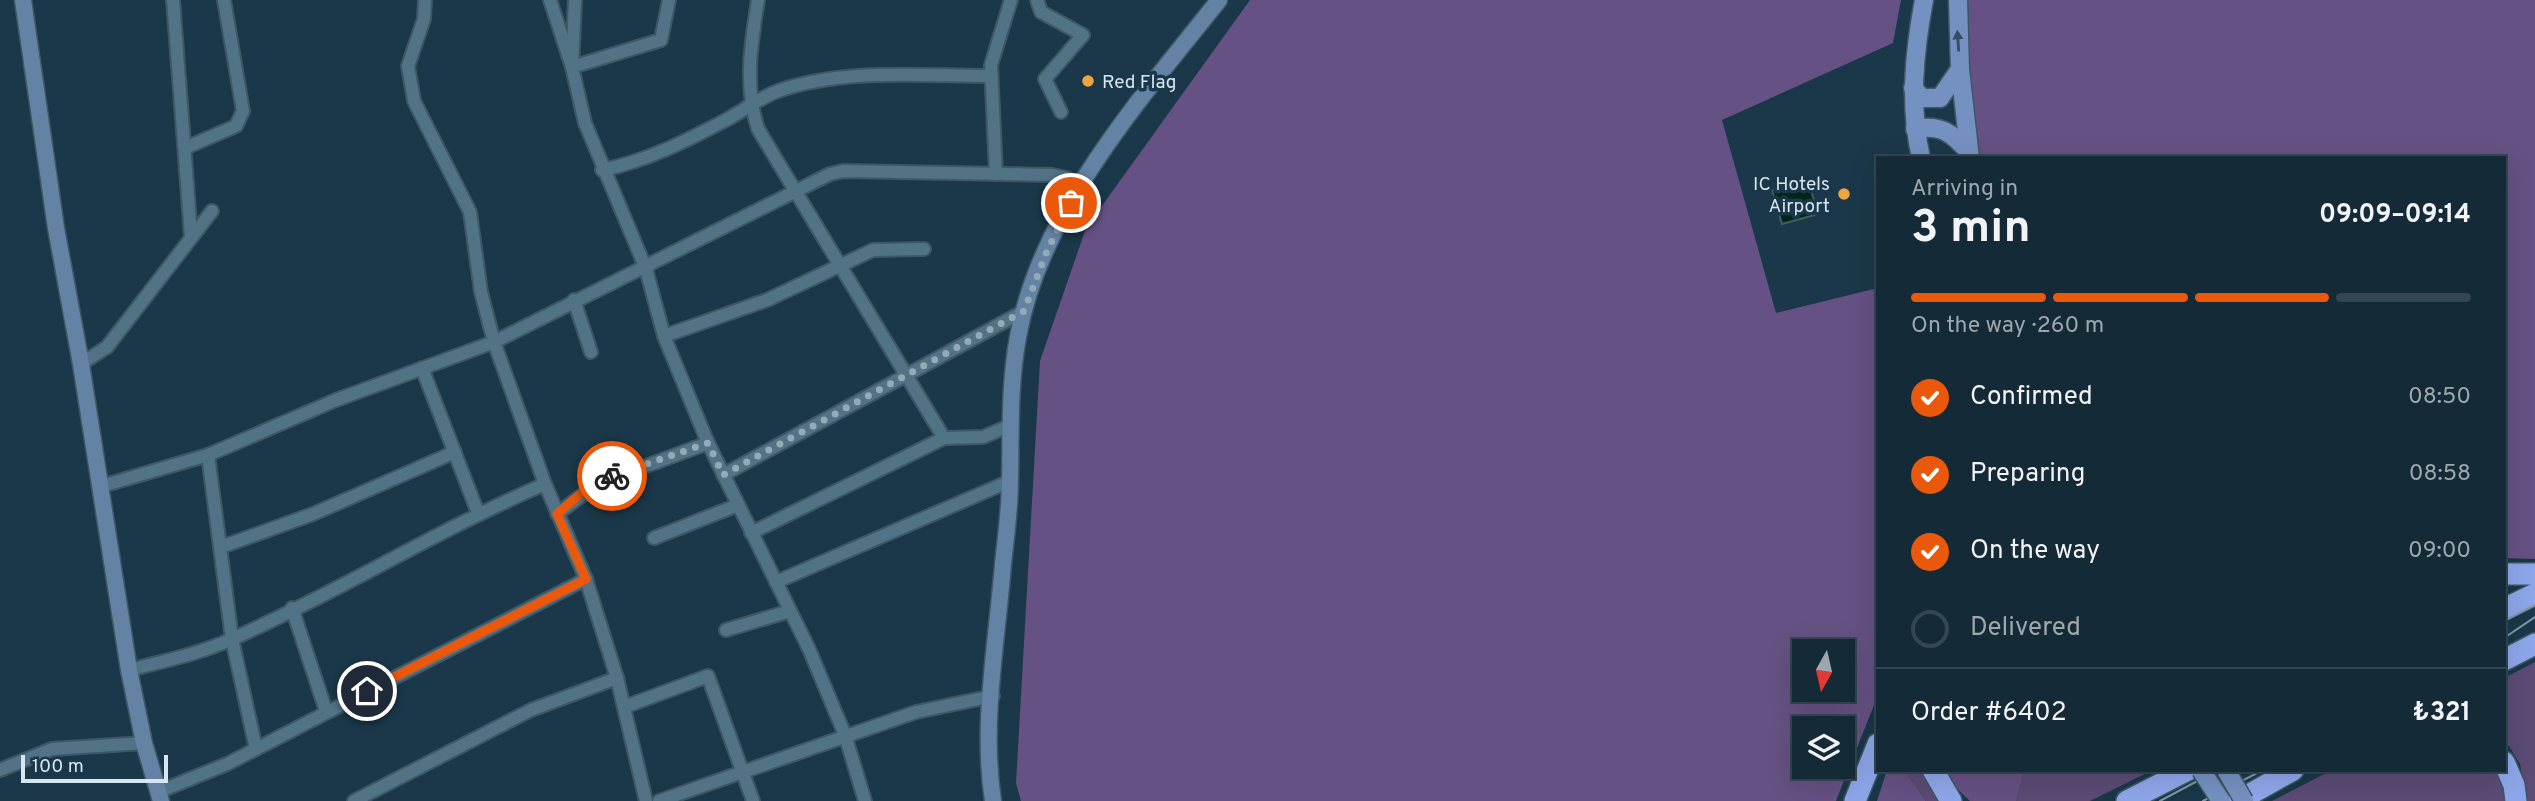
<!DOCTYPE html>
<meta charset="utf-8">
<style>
body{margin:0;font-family:Overpass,sans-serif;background:#1d323f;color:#f1f3f6;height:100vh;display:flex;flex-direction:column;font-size:26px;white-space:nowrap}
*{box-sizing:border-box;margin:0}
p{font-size:23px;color:#9da7ad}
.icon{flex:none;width:38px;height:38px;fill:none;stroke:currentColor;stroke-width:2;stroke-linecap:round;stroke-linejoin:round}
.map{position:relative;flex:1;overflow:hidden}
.drawer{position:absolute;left:1876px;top:156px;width:630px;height:616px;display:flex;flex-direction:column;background:#142a37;border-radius:0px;box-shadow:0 7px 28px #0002,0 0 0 2px #334652}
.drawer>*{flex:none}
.needle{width:46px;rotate:188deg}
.controls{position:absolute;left:1792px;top:639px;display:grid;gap:14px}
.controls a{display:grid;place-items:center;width:63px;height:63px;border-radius:0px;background:#142a37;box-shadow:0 7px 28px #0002,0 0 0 2px #334652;font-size:35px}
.scale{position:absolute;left:21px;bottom:18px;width:147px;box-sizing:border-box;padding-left:7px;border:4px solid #d6e7f2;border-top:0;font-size:19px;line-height:24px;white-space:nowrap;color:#d6e7f2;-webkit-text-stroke:5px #1a3849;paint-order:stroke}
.pin{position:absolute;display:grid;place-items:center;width:60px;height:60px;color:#fff;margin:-30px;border:4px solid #fff;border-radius:50%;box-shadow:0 2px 7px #0007}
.courier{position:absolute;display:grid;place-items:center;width:70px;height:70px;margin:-35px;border:5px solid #ea580c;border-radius:50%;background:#fff;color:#222;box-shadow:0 2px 9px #0007}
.head em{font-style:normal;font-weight:700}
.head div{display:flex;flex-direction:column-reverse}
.head{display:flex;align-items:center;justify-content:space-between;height:119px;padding:0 35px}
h1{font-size:46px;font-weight:700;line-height:52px}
.bar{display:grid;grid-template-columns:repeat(4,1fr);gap:10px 7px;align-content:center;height:84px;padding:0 35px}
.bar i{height:9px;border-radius:5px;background:#334652}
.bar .selected{background:#ea580c}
.bar p{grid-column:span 4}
.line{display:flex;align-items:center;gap:18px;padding:0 35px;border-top:2px solid #334652}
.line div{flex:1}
ol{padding:0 35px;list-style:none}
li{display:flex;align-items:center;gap:21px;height:77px}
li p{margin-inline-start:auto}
li .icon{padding:7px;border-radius:50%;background:#ea580c;color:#fff;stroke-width:4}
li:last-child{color:#9da7ad}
li i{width:38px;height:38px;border:4px solid #334652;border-radius:50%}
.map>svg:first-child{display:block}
.green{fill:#5b4b75}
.forest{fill:#655183;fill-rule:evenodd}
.water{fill:#00261b;stroke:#40605c;stroke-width:2}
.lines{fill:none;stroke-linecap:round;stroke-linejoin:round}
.street-casing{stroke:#3d5765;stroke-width:16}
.secondary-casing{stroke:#3d5765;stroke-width:19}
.primary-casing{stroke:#3d5765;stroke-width:21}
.highway-casing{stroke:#3d5765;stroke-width:24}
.street{stroke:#527285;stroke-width:12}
.secondary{stroke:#6482a3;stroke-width:16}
.primary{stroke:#7591c1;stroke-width:18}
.highway{stroke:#8da6e9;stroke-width:21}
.tram{stroke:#8097a4;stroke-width:2}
.primary-bridge-casing{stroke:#3d5765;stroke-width:21;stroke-linecap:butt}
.primary-bridge{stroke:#7591c1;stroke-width:18}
.oneway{fill:#314e67}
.done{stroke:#94aab7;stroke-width:7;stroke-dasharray:0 12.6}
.route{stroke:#ea580c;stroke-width:9}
.poi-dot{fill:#f1a540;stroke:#1a3849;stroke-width:2.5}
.labels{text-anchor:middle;stroke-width:7;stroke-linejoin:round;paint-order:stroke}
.poi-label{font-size:19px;fill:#d6e7f2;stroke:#1a3849;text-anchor:start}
</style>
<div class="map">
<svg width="2535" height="801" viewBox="0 0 2535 801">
<rect width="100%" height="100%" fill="#1a3849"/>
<!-- green -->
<g class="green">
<path d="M2535,662V801H2527L2520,764L2504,738V678Z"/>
<path d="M1905,770H1925L1942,801H1926Z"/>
<path d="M2025,770H2153L2090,801H2016Z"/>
<path d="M2332,770H2499L2509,801H2272Z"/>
</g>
<!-- forest -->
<g class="forest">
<path d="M1250,0H1901L1893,43L1722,120L1776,313L1878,288V695L1836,801H1021L1016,783L1040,361L1086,228ZM1843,651V690H1804V651ZM1843,728V766H1804V728Z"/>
<path d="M1968,0H2535V559L2504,558V158L1978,157L1970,84Z"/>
<path d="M1887,770H1905L1926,801H1877Z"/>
<path d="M1945,770H2025L2016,801H1970L1950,782Z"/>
</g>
<!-- water -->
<path class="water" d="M1808,180L1818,214L1782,224L1772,190Z"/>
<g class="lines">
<!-- street casing -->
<g class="street-casing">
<g id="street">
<path d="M173,0L191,236"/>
<path d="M425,0L424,19L408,66L414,101L470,212L481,292L494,342L545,484L586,579L617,678L646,801"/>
<path d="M550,0L572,67L585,123L646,269L664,336L708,443L809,649L845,735L865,801"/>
<path d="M575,0L572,67L661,40L669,0"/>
<path d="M758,0C751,43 744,87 758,129L944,438"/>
<path d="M1037,0L1041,12L1083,35L1045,79L1061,112"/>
<path d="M185,148L236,126L243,111L224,0"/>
<path d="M602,170C647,161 686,141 726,120C743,111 759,98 778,91C844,68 922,76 991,76"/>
<path d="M996,174L991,65L1011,0"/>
<path d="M574,300L591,352"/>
<path d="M664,336L767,300L873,250L924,249"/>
<path d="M81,364L107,347L212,211"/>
<path d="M422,368L478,513"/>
<path d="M208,455L232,639L256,749"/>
<path d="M723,475L1024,311"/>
<path d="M102,486L208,455L336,400L494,342L830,174L843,171L1052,175L1067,178L1080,187"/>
<path d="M557,514L605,478L635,470L708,443"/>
<path d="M751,533L944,438L983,437L1009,426"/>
<path d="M654,538L738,505"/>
<path d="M221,547L313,514L455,452"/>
<path d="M776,582L1010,481"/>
<path d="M292,608L326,711"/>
<path d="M726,630L790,611"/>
<path d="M129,670C164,661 199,654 232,639C339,592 437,530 545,484"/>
<path d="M624,707L708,676L753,801"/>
<path d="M0,770L52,749L144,743"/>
<path d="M158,792L227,764L586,579"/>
<path d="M354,801L531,710L617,678"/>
<path d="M659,801L916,712L993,696"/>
</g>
</g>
<!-- secondary casing -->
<g class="secondary-casing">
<g id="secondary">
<path d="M23,0L56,228L81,364L129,670L144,743L161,801"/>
<path d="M993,801C981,723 997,642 1003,564C1006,536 1010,508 1010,480C1011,432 1009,385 1018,337C1040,211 1142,97 1219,0"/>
</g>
</g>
<!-- primary casing -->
<g class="primary-casing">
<g id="primary">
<path d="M1958,0L1960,69L1970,158"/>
<path d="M1913,88L1922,98H1940L1960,69"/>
<path d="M1915,129C1941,124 1952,133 1969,152"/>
<path d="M1921,158C1909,105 1914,53 1924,0"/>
</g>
</g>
<!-- highway casing -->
<g class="highway-casing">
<g id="highway">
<path d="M2504,574H2535"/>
<path d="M2504,609L2535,594"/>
<path d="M2504,660L2535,644"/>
<path d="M2504,762L2514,785L2516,801"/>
<path d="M1933,770L1951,801"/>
<path d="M1855,801L1878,744"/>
<path d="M2127,801L2188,770"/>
<path d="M2238,801L2293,770"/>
</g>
</g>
<!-- street -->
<use href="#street" class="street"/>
<!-- secondary -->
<use href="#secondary" class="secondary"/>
<!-- primary -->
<use href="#primary" class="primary"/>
<!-- highway -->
<use href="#highway" class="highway"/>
<!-- tram -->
<g class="tram">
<path d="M2504,621L2535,605"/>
<path d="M2504,638L2535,617"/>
<path d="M2160,801L2218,770"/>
<path d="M2203,801L2263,770"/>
</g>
<!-- primary-bridge casing -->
<g class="primary-bridge-casing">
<g id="primary-bridge">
<path d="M2201,770L2221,801"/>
<path d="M2226,770L2244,801"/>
</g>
</g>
<!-- primary-bridge -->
<use href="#primary-bridge" class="primary-bridge"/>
</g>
<!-- one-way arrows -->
<defs><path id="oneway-solid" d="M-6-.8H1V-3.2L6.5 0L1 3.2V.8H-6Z" transform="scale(1.75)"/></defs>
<use class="oneway" href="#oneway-solid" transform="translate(1958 41) rotate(-94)"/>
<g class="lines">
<!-- done -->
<path class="done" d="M612,476L708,443L723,475L1024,311L1047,251L1071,203"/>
<!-- route -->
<path class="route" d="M367,691L586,579L557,514L586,489L612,476"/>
</g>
<!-- markers -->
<g class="poi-dot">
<circle cx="1088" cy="81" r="7"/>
<circle cx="1844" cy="194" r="7"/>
</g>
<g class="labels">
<!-- poi labels -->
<g class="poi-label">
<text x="1102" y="88">Red Flag</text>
<text x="1830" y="190" text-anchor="end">IC Hotels<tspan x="1830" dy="22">Airport</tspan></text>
</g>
</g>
</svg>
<div class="controls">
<a><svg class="needle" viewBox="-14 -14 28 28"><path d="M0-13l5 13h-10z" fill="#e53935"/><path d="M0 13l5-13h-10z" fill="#9da7ad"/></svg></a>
<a><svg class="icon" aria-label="layers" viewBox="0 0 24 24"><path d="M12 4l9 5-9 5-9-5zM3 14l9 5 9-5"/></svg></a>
</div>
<div class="scale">100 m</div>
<div class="pin" style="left:1071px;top:203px;background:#ea580c"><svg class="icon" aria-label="bag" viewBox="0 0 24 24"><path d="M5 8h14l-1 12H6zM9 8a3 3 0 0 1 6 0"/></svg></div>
<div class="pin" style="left:367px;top:691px;background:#1f2937"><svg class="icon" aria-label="home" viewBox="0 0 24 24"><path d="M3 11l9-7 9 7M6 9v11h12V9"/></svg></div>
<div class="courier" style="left:612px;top:476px"><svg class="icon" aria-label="bike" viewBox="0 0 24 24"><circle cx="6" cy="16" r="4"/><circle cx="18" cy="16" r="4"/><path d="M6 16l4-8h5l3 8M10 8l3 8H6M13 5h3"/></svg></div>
<section class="drawer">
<div class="head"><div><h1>3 min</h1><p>Arriving in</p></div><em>09:09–09:14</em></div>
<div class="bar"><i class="selected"></i><i class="selected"></i><i class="selected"></i><i></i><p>On the way · 260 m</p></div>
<ol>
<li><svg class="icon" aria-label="check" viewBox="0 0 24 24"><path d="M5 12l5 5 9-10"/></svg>Confirmed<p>08:50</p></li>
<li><svg class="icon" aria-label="check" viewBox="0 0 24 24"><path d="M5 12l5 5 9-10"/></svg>Preparing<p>08:58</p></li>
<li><svg class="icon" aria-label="check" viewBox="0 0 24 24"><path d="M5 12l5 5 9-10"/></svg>On the way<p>09:00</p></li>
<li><i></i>Delivered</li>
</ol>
<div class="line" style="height:91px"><div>Order #6402</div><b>₺321</b></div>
</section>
</div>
